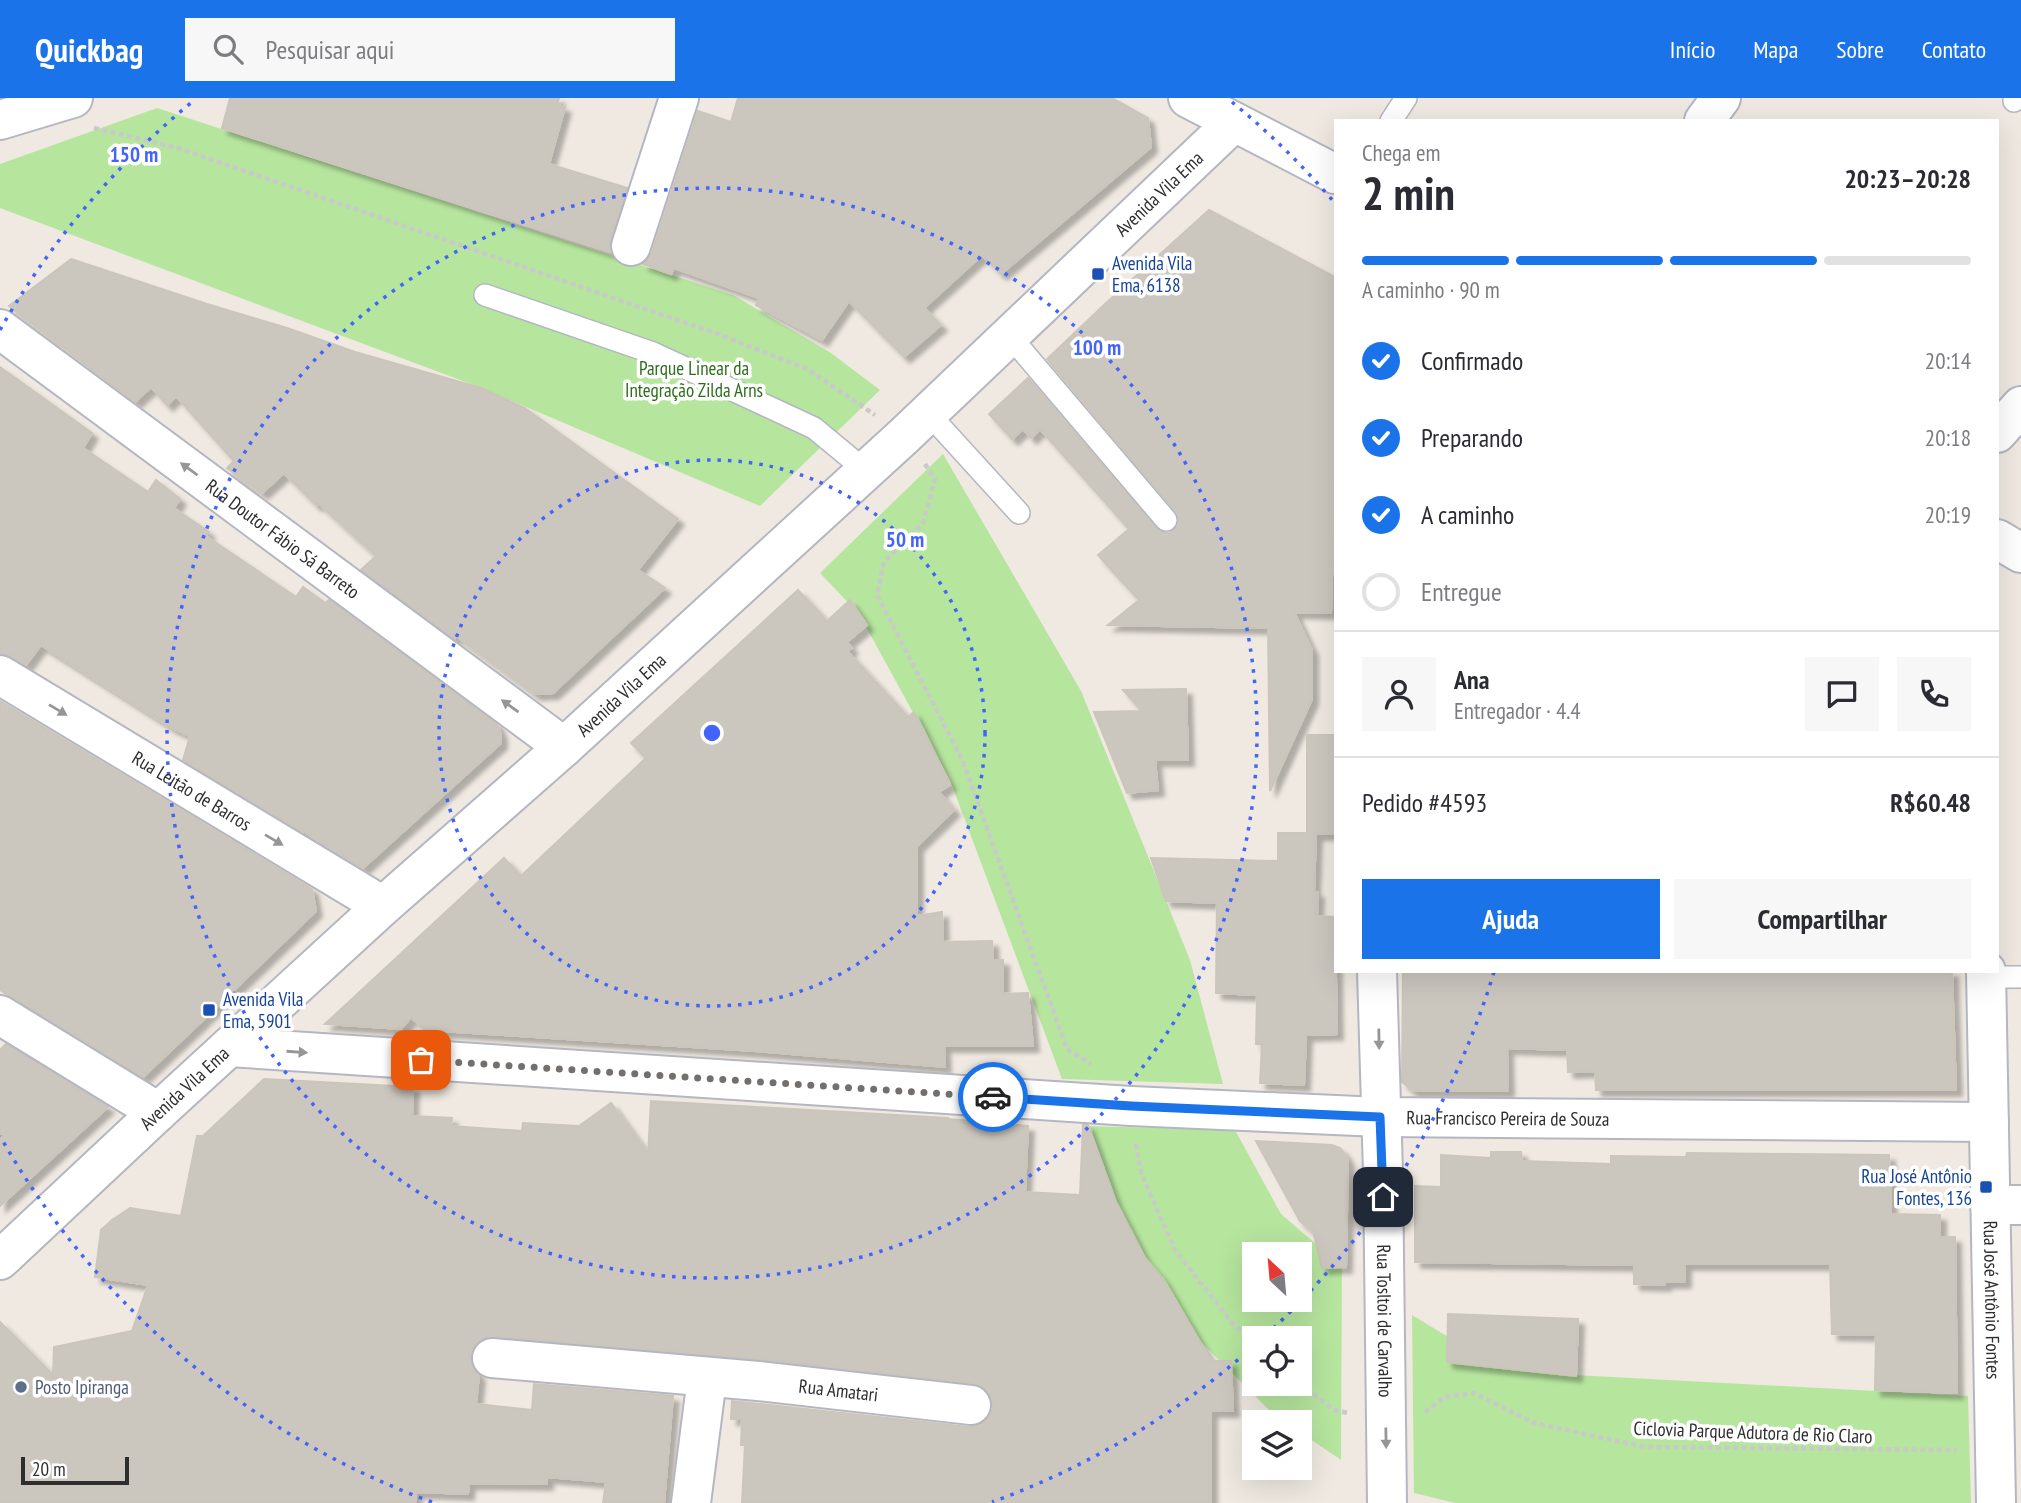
<!DOCTYPE html>
<html lang="pt">
<meta charset="utf-8">
<style>
body{margin:0;font-family:"PT Sans Narrow",sans-serif;background:#f7f7f7;color:#2b2b33;height:100vh;display:flex;flex-direction:column;font-size:26px;white-space:nowrap}
*{box-sizing:border-box;margin:0}
p{font-size:23px;color:#7c7c81}
.icon{flex:none;width:38px;height:38px;fill:none;stroke:currentColor;stroke-width:2;stroke-linecap:round;stroke-linejoin:round}
.map{position:relative;flex:1;overflow:hidden}
.details{position:absolute;left:1334px;top:21px;width:665px;height:854px;display:flex;flex-direction:column;background:#fff;border-radius:0px;box-shadow:0 7px 28px #0002}
.details>*{flex:none}
.needle{width:46px;rotate:334deg}
.tools{position:absolute;left:1242px;top:1144px;display:grid;gap:14px}
.tools a{display:grid;place-items:center;width:70px;height:70px;border-radius:0px;background:#fff;box-shadow:0 7px 28px #0002;font-size:35px}
.scale{position:absolute;left:21px;bottom:18px;width:108px;box-sizing:border-box;padding-left:7px;border:4px solid #2e2e2e;border-top:0;font-size:19px;line-height:24px;white-space:nowrap;color:#2e2e2e;-webkit-text-stroke:5px #fff;paint-order:stroke}
.pin{position:absolute;display:grid;place-items:center;width:60px;height:60px;color:#fff;margin:-30px;border-radius:14px;box-shadow:0 4px 10px #0006}
.courier{position:absolute;display:grid;place-items:center;width:70px;height:70px;margin:-35px;border:5px solid #1a73e8;border-radius:50%;background:#fff;color:#222;box-shadow:0 2px 9px #0007}
.head em{font-style:normal;font-weight:700}
.head div{display:flex;flex-direction:column-reverse}
.head{display:flex;align-items:center;justify-content:space-between;height:119px;padding:0 28px}
h1{font-size:46px;font-weight:700;line-height:52px}
.bar{display:grid;grid-template-columns:repeat(4,1fr);gap:10px 7px;align-content:center;height:84px;padding:0 28px}
.bar i{height:9px;border-radius:5px;background:#e1e1e2}
.bar .on{background:#1a73e8}
.bar p{grid-column:span 4}
.line{display:flex;align-items:center;gap:18px;padding:0 28px;border-top:2px solid #e1e1e2}
.line div{flex:1}
.round{display:grid;place-items:center;flex:none;width:74px;height:74px;border-radius:0px;background:#f7f7f7}
ol{padding:0 28px;list-style:none}
li{display:flex;align-items:center;gap:21px;height:77px}
li p{margin-inline-start:auto}
li .icon{padding:7px;border-radius:50%;background:#1a73e8;color:#fff;stroke-width:4}
li:last-child{color:#7c7c81}
li i{width:38px;height:38px;border:4px solid #e1e1e2;border-radius:50%}
.button{display:flex;gap:14px;margin-top:auto;padding:14px 28px}
.button a{flex:1;height:80px;border-radius:0px;background:#1a73e8;color:#fff;font-size:28px;font-weight:700;line-height:80px;text-align:center}
.button a+a{background:#f7f7f7;color:#2b2b33}
header{display:flex;align-items:center;gap:42px;box-sizing:border-box;height:98px;padding:0 35px;background:#1a73e8;color:#fff}
header strong{font-size:33px}
nav{display:flex;gap:38px;margin-inline-start:auto;font-size:24px}
.search{width:490px;height:63px;background:#f7f7f7;display:flex;align-items:center;gap:18px;box-sizing:border-box;padding:0 24px;border-radius:0px;color:#7c7c81;font-size:26px}
.map>svg:first-child{display:block}
.green{fill:#b6e59e;fill-rule:evenodd}
.building{fill:#cbc7bf;stroke:#cbc5ba;stroke-width:2;filter:url(#shadow)}
.lines{fill:none;stroke-linecap:round;stroke-linejoin:round}
.lane-casing{stroke:#b4b7c1;stroke-width:24}
.street-casing{stroke:#b4b7c1;stroke-width:42}
.secondary-casing{stroke:#b4b7c1;stroke-width:42}
.path{stroke:#c9c9c9;stroke-width:4.5;stroke-dasharray:5 3.5;stroke-linecap:butt}
.lane{stroke:#fff;stroke-width:21}
.street{stroke:#fff;stroke-width:38}
.secondary{stroke:#fff;stroke-width:38}
.oneway{fill:#969696}
.done{stroke:#726f6d;stroke-width:7;stroke-dasharray:0 12.6}
.route{stroke:#1a73e8;stroke-width:9}
.ring{fill:none;stroke:#4264fb;stroke-width:3.5;stroke-dasharray:3.5 7}
.transit-dot{fill:#1a4fb4;stroke:#fff;stroke-width:2.5}
.service-dot{fill:#5c6f8a;stroke:#fff;stroke-width:2.5}
.labels{text-anchor:middle;stroke-width:7;stroke-linejoin:round;paint-order:stroke}
.street-label{font-size:19px;fill:#2e2e2e;stroke:#fff}
.transit-label{font-size:19px;fill:#164399;stroke:#fff;text-anchor:start}
.park-label{font-size:19px;fill:#2c6e1b;stroke:#fff}
.service-label{font-size:19px;fill:#4e5e75;stroke:#fff;text-anchor:start}
.centre{fill:#4264fb;stroke:#fff;stroke-width:3.5}
.ring-label{font-size:21px;text-anchor:middle;font-weight:bold;fill:#4264fb;stroke:#fff;stroke-width:7;stroke-linejoin:round;paint-order:stroke}
</style>
<header>
<strong>Quickbag</strong>
<div class="search"><svg class="icon" aria-label="search" viewBox="0 0 24 24"><circle cx="10" cy="10" r="6"/><path d="M15 15l6 6"/></svg>Pesquisar aqui</div>
<nav><a>Início</a><a>Mapa</a><a>Sobre</a><a>Contato</a></nav>
</header>
<div class="map">
<svg width="2021" height="1405" viewBox="0 0 2021 1405">
<defs>
<filter id="shadow"><feDropShadow dx="6" dy="6" stdDeviation="2" flood-color="#0004"/></filter>
</defs>
<rect width="100%" height="100%" fill="#efe9e1"/>
<!-- green -->
<g class="green">
<path d="M157,10L733,197L831,255L880,292L760,408L479,289L0,110V66Z"/>
<path d="M943,356L1081,593L1190,862L1223,986L1062,981L950,682L859,516L820,475Z"/>
<path d="M1084,1028L1235,1032L1281,1116L1316,1146L1342,1152L1341,1362L1300,1334V1325H1287L1271,1314L1183,1226L1126,1134ZM1255,1157H1300V1202H1255ZM1255,1241H1300V1286H1255Z"/>
<path d="M1412,1217L1473,1254L1556,1276L1968,1298L1971,1405H1455L1414,1395Z"/>
</g>
<!-- building -->
<g class="building">
<path d="M230,0H559L557,7L565,9L549,66L627,90L610,141V154L222,30Z"/>
<path d="M738,0H1112L1148,20L1151,49L1001,176L982,157L924,210L941,227L904,259L849,203L822,242L756,207L759,200L674,170L671,176L643,166L652,155L698,13L731,24Z"/>
<path d="M1209,112L1335,179V373L1331,515L1294,514L1312,552V601L1270,693L1268,530L1108,527L1139,502L1098,457L1129,431L1040,331L1031,340L1023,331L1012,341L989,316L1028,280L1156,430L1161,434L1168,435L1175,431L1178,427L1179,420L1176,414L1047,261L1105,206Z"/>
<path d="M71,161L207,206L287,230L355,254L481,290L525,310L678,421L638,472L665,490L553,595L535,596L452,535L455,541L361,472L376,458L318,405L316,407L284,375L262,395L227,370L234,363L176,298L167,307L151,289L135,304L9,208Z"/>
<path d="M0,269L92,335L83,350L148,394L156,382L180,401L174,410L209,434L206,438L296,499L303,489L325,505L329,502L497,626L501,636V645L363,770L300,731L301,733L183,662L190,638L171,629L41,547L26,567L11,558L0,555Z"/>
<path d="M798,492L827,523L850,502L867,527L847,544L852,550L847,553L908,619L914,614L922,629L950,687L939,694L954,712L917,748V818L942,814L943,844L992,843L993,862H1003V896L1028,895L1033,948H944L945,969L755,953L425,932L411,919L401,931L325,926L504,760L521,778L646,660L631,645Z"/>
<path d="M1186,591L1188,662H1155L1158,692L1127,695L1094,614L1142,613L1123,592Z"/>
<path d="M0,603L312,791L316,813L206,919L197,918L204,921L143,979L0,892Z"/>
<path d="M1307,637H1335V736H1316L1314,794H1318L1317,818L1335,819L1337,936L1306,937L1304,987L1260,985L1262,946H1256L1257,897L1216,895L1217,805L1166,803L1151,760L1278,763V735H1307Z"/>
<path d="M1403,873H1952L1956,992H1596L1595,973L1568,974L1567,952L1507,950L1508,993H1413L1402,984Z"/>
<path d="M6,946L108,1009L0,1108V952Z"/>
<path d="M264,981L413,989L412,1018L452,1020L451,1028L522,1033L523,1025L579,1028L611,1005L648,1056L651,1003L948,1020L949,1021L1028,1028L1025,1094L1080,1097L1083,1027H1088L1116,1104L1145,1160L1164,1182L1211,1263H1231L1233,1313H1211V1405H742L745,1347H741L742,1321H731L732,1303L969,1329L979,1327L988,1320L993,1310L991,1299L984,1290L973,1285L760,1261L494,1238L482,1241L475,1247L470,1257L472,1269L479,1277L476,1306L532,1312L534,1286L673,1298L664,1405H603L606,1384L547,1379V1386L469,1385L468,1396L416,1394L415,1405H0V1224L53,1277L54,1249L132,1233L148,1187L95,1179L101,1132L112,1122L130,1110L181,1118L197,1038H203Z"/>
<path d="M1256,1043L1332,1047L1340,1050L1345,1056L1348,1063L1346,1169L1322,1170L1313,1133L1300,1123Z"/>
<path d="M1491,1054H1521L1522,1063L1611,1066V1058L1686,1059L1687,1055L1889,1057L1891,1116L1940,1117V1139H1955L1957,1295L1875,1292L1876,1237L1832,1236L1830,1166H1685V1184H1665V1187L1634,1186V1167L1415,1164V1088L1441,1089V1057L1491,1060Z"/>
<path d="M1448,1216L1578,1221L1576,1278L1447,1264Z"/>
</g>
<g class="lines">
<!-- lane casing -->
<g class="lane-casing">
<g id="lane">
<path d="M2014,3L2017,0"/>
<path d="M1391,23L1406,0"/>
<path d="M485,197L653,255L814,330L866,373"/>
<path d="M1009,237L1166,422"/>
<path d="M928,315L1019,415"/>
<path d="M1986,879H2021"/>
</g>
</g>
<!-- street casing -->
<g class="street-casing">
<g id="street">
<path d="M1704,23L1721,0"/>
<path d="M631,148L679,0"/>
<path d="M1997,335L2021,308"/>
<path id="s1" d="M0,577L383,808"/>
<path id="s2" d="M1377,873L1383,1075L1387,1405"/>
<path d="M0,917L158,1014"/>
<path id="s3" d="M229,949L1131,1008L1380,1019L1989,1024"/>
<path d="M1990,1107H2021"/>
<path id="s4" d="M492,1260L758,1283L971,1307"/>
<path d="M691,1405L707,1280"/>
</g>
</g>
<!-- secondary casing -->
<g class="secondary-casing">
<g id="secondary">
<path d="M1188,0L1335,76"/>
<path d="M0,22L73,0"/>
<path id="s5" d="M0,231L564,649"/>
<path d="M1997,441L2021,455"/>
<path id="s6" d="M1986,873L1996,1405"/>
<path id="s7" d="M0,1162L158,1014L383,808L564,649L905,337L1234,24"/>
</g>
</g>
<!-- path -->
<g class="path">
<path d="M94,30L178,50L718,236L807,271L875,317"/>
<path d="M925,366L935,381L923,425L884,464L877,497L962,661L1067,951L1091,966"/>
<path d="M1136,1046L1141,1075L1175,1152L1233,1226L1255,1245"/>
<path d="M1300,1286L1334,1312L1348,1315"/>
<path d="M1425,1314L1445,1299L1474,1295L1534,1325L1645,1349L1957,1352"/>
</g>
<!-- lane -->
<use href="#lane" class="lane"/>
<!-- street -->
<use href="#street" class="street"/>
<!-- secondary -->
<use href="#secondary" class="secondary"/>
</g>
<!-- one-way arrows -->
<defs><path id="oneway-solid" d="M-6-.8H1V-3.2L6.5 0L1 3.2V.8H-6Z" transform="scale(1.75)"/></defs>
<g class="oneway">
<use href="#oneway-solid" transform="translate(189 371) rotate(-144)"/>
<use href="#oneway-solid" transform="translate(510 608) rotate(-144)"/>
<use href="#oneway-solid" transform="translate(58 612) rotate(31)"/>
<use href="#oneway-solid" transform="translate(274 742) rotate(31)"/>
<use href="#oneway-solid" transform="translate(1379 941) rotate(89)"/>
<use href="#oneway-solid" transform="translate(297 954) rotate(4)"/>
<use href="#oneway-solid" transform="translate(1386 1340) rotate(89)"/>
</g>
<g class="lines">
<!-- done -->
<path class="done" d="M421,962L993,999"/>
<!-- route -->
<path class="route" d="M993,999L1131,1008L1380,1019L1383,1099"/>
</g>
<!-- distance rings -->
<g class="ring">
<circle cx="712" cy="635" r="273"/>
<circle cx="712" cy="635" r="545"/>
<path d="M1494 874A818 818 0 0 1 1265 1238M1254 1248A818 818 0 0 1 992 1404M432 1404A818 818 0 0 1 0 1038M0 232A818 818 0 0 1 192 4M1232 4A818 818 0 0 1 1334 104"/>
</g>
<!-- markers -->
<g class="transit-dot">
<rect x="1091" y="169" width="14" height="14" rx="3.5"/>
<rect x="202" y="905" width="14" height="14" rx="3.5"/>
<rect x="1979" y="1082" width="14" height="14" rx="3.5"/>
</g>
<circle class="service-dot" cx="21" cy="1289" r="7"/>
<g class="labels">
<!-- street labels -->
<g class="street-label">
<text dy="7" stroke="none"><textPath href="#s7" startOffset="1575">Avenida Vila Ema</textPath></text>
<text dy="7" stroke="none"><textPath href="#s5" startOffset="352">Rua Doutor Fábio Sá Barreto</textPath></text>
<text dy="7" stroke="none"><textPath href="#s7" startOffset="840">Avenida Vila Ema</textPath></text>
<text dy="7" stroke="none"><textPath href="#s1" startOffset="224">Rua Leitão de Barros</textPath></text>
<text dy="7" stroke="none"><textPath href="#s7" startOffset="252">Avenida Vila Ema</textPath></text>
<text dy="7" stroke="none"><textPath href="#s3" startOffset="1281">Rua Francisco Pereira de Souza</textPath></text>
<text dy="7" stroke="none"><textPath href="#s6" startOffset="329">Rua José Antônio Fontes</textPath></text>
<text dy="7" stroke="none"><textPath href="#s2" startOffset="350">Rua Tosltoi de Carvalho</textPath></text>
<text dy="7" stroke="none"><textPath href="#s4" startOffset="348">Rua Amatari</textPath></text>
<text transform="translate(1753 1334) rotate(2)" y="7">Ciclovia Parque Adutora de Rio Claro</text>
</g>
<!-- transit labels -->
<g class="transit-label">
<text x="1112" y="172">Avenida Vila<tspan x="1112" dy="22">Ema, 6138</tspan></text>
<text x="223" y="908">Avenida Vila<tspan x="223" dy="22">Ema, 5901</tspan></text>
<text x="1972" y="1085" text-anchor="end">Rua José Antônio<tspan x="1972" dy="22">Fontes, 136</tspan></text>
</g>
<!-- park labels -->
<g class="park-label">
<text x="694" y="277">Parque Linear da<tspan x="694" dy="22">Integração Zilda Arns</tspan></text>
</g>
<!-- service labels -->
<g class="service-label">
<text x="35" y="1296">Posto Ipiranga</text>
</g>
</g>
<circle cx="712" cy="635" r="10" class="centre"/>
<g class="ring-label">
<text x="134" y="64">150 m</text>
<text x="1097" y="257">100 m</text>
<text x="905" y="449">50 m</text>
</g>
</svg>
<div class="tools">
<a><svg class="needle" viewBox="-14 -14 28 28"><path d="M0-13l5 13h-10z" fill="#e53935"/><path d="M0 13l5-13h-10z" fill="#7c7c81"/></svg></a>
<a><svg class="icon" aria-label="locate" viewBox="0 0 24 24"><circle cx="12" cy="12" r="6"/><path d="M12 2v4M12 18v4M2 12h4M18 12h4"/></svg></a>
<a><svg class="icon" aria-label="layers" viewBox="0 0 24 24"><path d="M12 4l9 5-9 5-9-5zM3 14l9 5 9-5"/></svg></a>
</div>
<div class="scale">20 m</div>
<div class="pin" style="left:421px;top:962px;background:#ea580c"><svg class="icon" aria-label="bag" viewBox="0 0 24 24"><path d="M5 8h14l-1 12H6zM9 8a3 3 0 0 1 6 0"/></svg></div>
<div class="pin" style="left:1383px;top:1099px;background:#1f2937"><svg class="icon" aria-label="home" viewBox="0 0 24 24"><path d="M3 11l9-7 9 7M6 9v11h12V9"/></svg></div>
<div class="courier" style="left:993px;top:999px"><svg class="icon" aria-label="car" viewBox="0 0 24 24"><path d="M5 17H2v-5l4-1 3-4h7l3 4 3 1v5h-3M9 17h6M6 11h13"/><circle cx="7" cy="17" r="2"/><circle cx="17" cy="17" r="2"/></svg></div>
<section class="details">
<div class="head"><div><h1>2 min</h1><p>Chega em</p></div><em>20:23–20:28</em></div>
<div class="bar"><i class="on"></i><i class="on"></i><i class="on"></i><i></i><p>A caminho · 90 m</p></div>
<ol>
<li><svg class="icon" aria-label="check" viewBox="0 0 24 24"><path d="M5 12l5 5 9-10"/></svg>Confirmado<p>20:14</p></li>
<li><svg class="icon" aria-label="check" viewBox="0 0 24 24"><path d="M5 12l5 5 9-10"/></svg>Preparando<p>20:18</p></li>
<li><svg class="icon" aria-label="check" viewBox="0 0 24 24"><path d="M5 12l5 5 9-10"/></svg>A caminho<p>20:19</p></li>
<li><i></i>Entregue</li>
</ol>
<div class="line" style="height:126px"><a class="round"><svg class="icon" aria-label="person" viewBox="0 0 24 24"><circle cx="12" cy="8" r="4"/><path d="M4 21q1-7 8-7t8 7"/></svg></a><div><b>Ana</b><p>Entregador · 4.4</p></div><a class="round"><svg class="icon" aria-label="chat" viewBox="0 0 24 24"><path d="M4 5h16v11H9l-5 4z"/></svg></a><a class="round"><svg class="icon" aria-label="phone" viewBox="0 0 24 24"><path d="M5 4h4l2 5-3 2q2 4 5 5l2-3 5 2v4C11 20 4 13 5 4z"/></svg></a></div>
<div class="line" style="height:91px"><div>Pedido #4593</div><b>R$60.48</b></div>
<div class="button"><a>Ajuda</a><a>Compartilhar</a></div>
</section>
</div>
